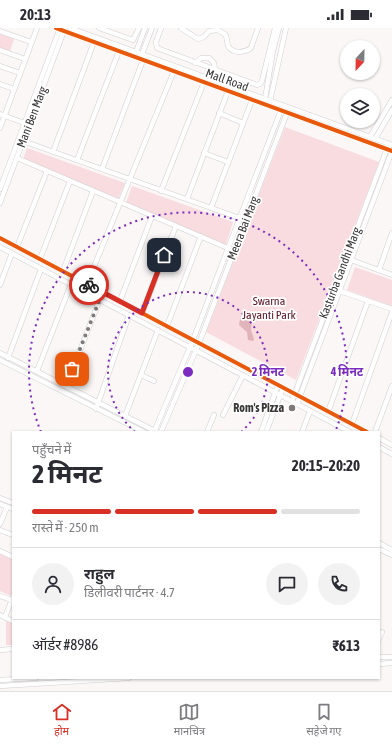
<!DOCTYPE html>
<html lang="hi">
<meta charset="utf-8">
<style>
body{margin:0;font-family:"Asap Condensed","Noto Sans Devanagari",sans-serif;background:#f2f2f3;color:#2b2b33;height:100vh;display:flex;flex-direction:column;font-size:15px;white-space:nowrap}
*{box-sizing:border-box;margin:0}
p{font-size:13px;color:#7c7c81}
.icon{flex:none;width:22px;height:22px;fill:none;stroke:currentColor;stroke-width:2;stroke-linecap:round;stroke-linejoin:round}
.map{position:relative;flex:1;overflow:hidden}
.details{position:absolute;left:12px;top:403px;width:368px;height:248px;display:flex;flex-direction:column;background:#fff;border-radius:0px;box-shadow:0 1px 3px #0004}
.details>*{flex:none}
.needle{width:26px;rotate:202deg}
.fabs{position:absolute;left:340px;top:12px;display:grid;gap:8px}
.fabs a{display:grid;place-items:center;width:40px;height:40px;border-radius:50%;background:#fff;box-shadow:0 1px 3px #0004;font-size:20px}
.pin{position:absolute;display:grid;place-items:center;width:34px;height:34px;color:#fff;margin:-17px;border-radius:8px;box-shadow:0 2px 6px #0006}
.courier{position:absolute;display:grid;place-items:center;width:40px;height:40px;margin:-20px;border:3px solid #d93025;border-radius:50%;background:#fff;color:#222;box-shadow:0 1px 5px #0007}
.summary em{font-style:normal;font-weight:700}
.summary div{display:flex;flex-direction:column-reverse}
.summary{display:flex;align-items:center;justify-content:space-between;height:68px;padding:0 20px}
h1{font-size:26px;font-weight:700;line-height:30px}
.bar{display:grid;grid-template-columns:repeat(4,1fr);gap:6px 4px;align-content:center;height:48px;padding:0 20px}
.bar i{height:5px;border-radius:3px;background:#e1e1e2}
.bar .current{background:#d93025}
.bar p{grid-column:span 4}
.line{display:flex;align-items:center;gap:10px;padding:0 20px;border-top:1px solid #e1e1e2}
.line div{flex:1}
.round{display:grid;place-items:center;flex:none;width:42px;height:42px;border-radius:21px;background:#f2f2f3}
.status{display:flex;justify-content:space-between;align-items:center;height:28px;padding:0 20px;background:#fff;direction:ltr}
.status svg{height:11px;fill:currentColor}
.menu{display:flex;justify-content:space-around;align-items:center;height:56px;border-top:1px solid #e1e1e2;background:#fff;font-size:11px;color:#7c7c81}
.menu a{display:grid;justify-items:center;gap:2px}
.menu .current{color:#d93025}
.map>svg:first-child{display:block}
.green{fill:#f9dcdf}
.water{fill:#e0b4ba}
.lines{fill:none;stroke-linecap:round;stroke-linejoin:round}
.minor-casing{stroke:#d2cfcf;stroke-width:5.5}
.minor{stroke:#fefefe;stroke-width:4.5}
.cycleway-casing{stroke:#fff;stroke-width:6}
.cycleway{stroke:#e8590c;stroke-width:4}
.done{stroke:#7e7a7a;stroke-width:4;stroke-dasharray:0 7.2}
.route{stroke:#d93025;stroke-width:5}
.ring{fill:none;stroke:#7b2cbf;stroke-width:2;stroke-dasharray:2 4}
.poi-dot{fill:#7e7a7a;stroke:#fff;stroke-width:1.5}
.labels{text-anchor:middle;stroke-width:3.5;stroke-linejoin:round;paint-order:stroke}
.street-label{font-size:12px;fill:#3a3737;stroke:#fff}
.park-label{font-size:12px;fill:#5e1729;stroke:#fff}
.poi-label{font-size:12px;font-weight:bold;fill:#3a3737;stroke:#fff;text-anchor:end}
.centre{fill:#7b2cbf;stroke:#fff;stroke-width:2}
.ring-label{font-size:12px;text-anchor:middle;font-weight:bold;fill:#7b2cbf;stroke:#fff;stroke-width:3.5;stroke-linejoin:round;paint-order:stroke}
</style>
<div class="status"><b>20:13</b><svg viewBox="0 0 49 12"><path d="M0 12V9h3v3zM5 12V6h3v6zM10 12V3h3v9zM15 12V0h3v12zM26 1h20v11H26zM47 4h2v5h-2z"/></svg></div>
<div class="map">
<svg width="392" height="663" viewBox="0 0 392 663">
<rect width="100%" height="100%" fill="#fbf7f7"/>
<!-- green -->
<g class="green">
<path d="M0,6L14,11L10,23L0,20Z"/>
<path d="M285,99L379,134L296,352L206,304Z"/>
<path d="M27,120L125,155L118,171L23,132Z"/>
<path d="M132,158L233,194L226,217L126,175Z"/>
<path d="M355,239L392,252V278L347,262Z"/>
<path d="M0,526L13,532V564L11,568L0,563Z"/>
<path d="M6,593L13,596V617H6Z"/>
</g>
<!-- water -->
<path class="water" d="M245,288L252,292L251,302L254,311L253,313L248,312L247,304L239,297L240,291Z"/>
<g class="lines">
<!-- minor casing -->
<g class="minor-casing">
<g id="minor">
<path d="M56,0L392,123"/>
<path d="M70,0L392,117"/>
<path d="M99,0L133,12L139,0"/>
<path d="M161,0L156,14L157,20L257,57L260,56L262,53L275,0"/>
<path d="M181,0L198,11L204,9L209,3L218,2L226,7L228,18C233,26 244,25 251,20L258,0"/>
<path d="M0,3L31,14"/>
<path d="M0,22L25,31"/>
<path d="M136,24L145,0"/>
<path d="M142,26L152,0"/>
<path d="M195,35L201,30H209L214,35L215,42"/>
<path d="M0,38L20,45"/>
<path d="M0,56L14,61"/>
<path d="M265,71L273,23L279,0"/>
<path d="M270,73L286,0"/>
<path d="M219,85L243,95"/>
<path d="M0,86L27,96"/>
<path d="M0,100L37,0"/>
<path d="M370,109L392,72"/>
<path d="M375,111L392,82"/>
<path d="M23,113L242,191"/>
<path d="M53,124L94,14"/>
<path d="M204,125L228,134"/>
<path d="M17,130L230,221"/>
<path d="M77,132L119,23"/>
<path d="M102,141L143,32"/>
<path d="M0,161L60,0"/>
<path d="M161,163L204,54"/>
<path d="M187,171L228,63"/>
<path d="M0,175L65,0"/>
<path d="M211,180L252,72"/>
<path d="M0,210L367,404"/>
<path d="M0,219L350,404"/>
<path d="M17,219L47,143"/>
<path d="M40,231L70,153"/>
<path d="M351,232L392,247"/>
<path d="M379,242L392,205"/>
<path d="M63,243L93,163"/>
<path d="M0,257L12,225"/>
<path d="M84,263L174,43"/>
<path d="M340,263L392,281"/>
<path d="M120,273L152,188"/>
<path d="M142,285L176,198"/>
<path d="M167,298L201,208"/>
<path d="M0,325L157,404"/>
<path d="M8,330L41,241"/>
<path d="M0,332L144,404"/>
<path d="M37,343L71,256"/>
<path d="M141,347L154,353"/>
<path d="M66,358L100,271"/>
<path d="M292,373L388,118"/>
<path d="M297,376L392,123"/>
<path d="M96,381L129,287"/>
<path d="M328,384L368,273"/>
<path d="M223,387L243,347"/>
<path d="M125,388L158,302"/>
<path d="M352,396L392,284"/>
<path d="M154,404L193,312L281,82"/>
<path d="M161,404L199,315L287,85"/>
<path d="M207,404L214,387"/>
<path d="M261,404L278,357"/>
<path d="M266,404L283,360"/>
<path d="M302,404L310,383"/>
<path d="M375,404L392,358"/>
<path d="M379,410L392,417"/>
<path d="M379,419L392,426"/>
<path d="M0,470L13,475"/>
<path d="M0,476L13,481"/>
<path d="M0,496L7,479"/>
<path d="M0,502L13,507"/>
<path d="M379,515L392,522"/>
<path d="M379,521L392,527"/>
<path d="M0,523L13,529"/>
<path d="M0,568L12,572"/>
<path d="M0,587L13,593"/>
<path d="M5,589L13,569"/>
<path d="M379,611L382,604"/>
<path d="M0,622L13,621"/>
<path d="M379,629H392"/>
<path d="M379,636L392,635"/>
<path d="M0,652L36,650"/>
<path d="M0,658L129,650"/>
</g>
</g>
<!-- minor -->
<use href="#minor" class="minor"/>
<!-- cycleway casing -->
<g class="cycleway-casing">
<g id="cycleway">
<path d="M56,0L392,123"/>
<path d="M0,210L367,404"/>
</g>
</g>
<!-- cycleway -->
<use href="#cycleway" class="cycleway"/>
</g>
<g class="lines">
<!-- done -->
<path class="done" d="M72,341L100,271L84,263L87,256L89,257"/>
<!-- route -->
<path class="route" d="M89,257L142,285L164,227"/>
</g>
<!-- distance rings -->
<g class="ring">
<path d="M135 404A80 80 0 1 1 241 404"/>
<path d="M41 404A159 159 0 1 1 335 404"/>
</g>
<!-- markers -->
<circle class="poi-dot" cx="292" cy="380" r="4"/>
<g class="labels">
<!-- street labels -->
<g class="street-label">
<text transform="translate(227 52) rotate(20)" y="4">Mall Road</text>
<text transform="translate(32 89) rotate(-69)" y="4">Mani Ben Marg</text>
<text transform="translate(243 200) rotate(-69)" y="4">Meera Bai Marg</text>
<text transform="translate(340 245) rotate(-69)" y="4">Kasturba Gandhi Marg</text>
</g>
<!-- park labels -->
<g class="park-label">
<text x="269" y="277">Swarna<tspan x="269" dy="14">Jayanti Park</tspan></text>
</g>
<!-- poi labels -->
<g class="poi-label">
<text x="284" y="384">Rom's Pizza</text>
</g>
</g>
<circle cx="188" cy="344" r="6" class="centre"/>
<g class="ring-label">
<text x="268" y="348">2 मिनट</text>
<text x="347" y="348">4 मिनट</text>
</g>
</svg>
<div class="fabs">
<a><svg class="needle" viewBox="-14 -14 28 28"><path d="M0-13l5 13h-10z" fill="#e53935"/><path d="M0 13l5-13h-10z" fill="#7c7c81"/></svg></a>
<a><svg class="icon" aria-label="layers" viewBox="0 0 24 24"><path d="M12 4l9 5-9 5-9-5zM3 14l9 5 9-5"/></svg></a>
</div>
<div class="pin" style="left:72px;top:341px;background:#ea580c"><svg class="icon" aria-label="bag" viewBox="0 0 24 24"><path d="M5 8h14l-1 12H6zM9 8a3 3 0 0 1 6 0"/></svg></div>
<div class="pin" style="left:164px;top:227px;background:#1f2937"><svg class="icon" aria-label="home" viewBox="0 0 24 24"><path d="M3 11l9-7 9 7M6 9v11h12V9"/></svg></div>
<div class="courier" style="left:89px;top:257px"><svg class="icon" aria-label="bike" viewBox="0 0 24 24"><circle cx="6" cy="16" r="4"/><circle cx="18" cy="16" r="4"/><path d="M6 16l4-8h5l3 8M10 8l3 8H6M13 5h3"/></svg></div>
<section class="details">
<div class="summary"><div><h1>2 मिनट</h1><p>पहुँचने में</p></div><em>20:15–20:20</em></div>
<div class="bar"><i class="current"></i><i class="current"></i><i class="current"></i><i></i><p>रास्ते में · 250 m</p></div>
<div class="line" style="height:72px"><a class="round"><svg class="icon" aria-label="person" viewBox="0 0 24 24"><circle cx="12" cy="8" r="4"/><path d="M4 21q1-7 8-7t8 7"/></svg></a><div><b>राहुल</b><p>डिलीवरी पार्टनर · 4.7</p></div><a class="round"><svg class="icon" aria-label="chat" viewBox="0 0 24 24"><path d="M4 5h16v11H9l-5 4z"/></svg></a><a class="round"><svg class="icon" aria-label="phone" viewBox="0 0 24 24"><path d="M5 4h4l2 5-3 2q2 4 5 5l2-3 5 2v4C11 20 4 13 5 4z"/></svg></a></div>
<div class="line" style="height:52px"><div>ऑर्डर #8986</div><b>₹613</b></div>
</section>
</div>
<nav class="menu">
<a class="current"><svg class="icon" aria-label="home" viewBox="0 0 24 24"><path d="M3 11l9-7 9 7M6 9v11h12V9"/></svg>होम</a>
<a><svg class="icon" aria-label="map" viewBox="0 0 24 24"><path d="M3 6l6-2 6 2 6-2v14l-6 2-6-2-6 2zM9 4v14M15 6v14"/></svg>मानचित्र</a>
<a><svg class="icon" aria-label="saved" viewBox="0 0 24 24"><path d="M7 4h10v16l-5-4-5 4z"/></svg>सहेजे गए</a>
</nav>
